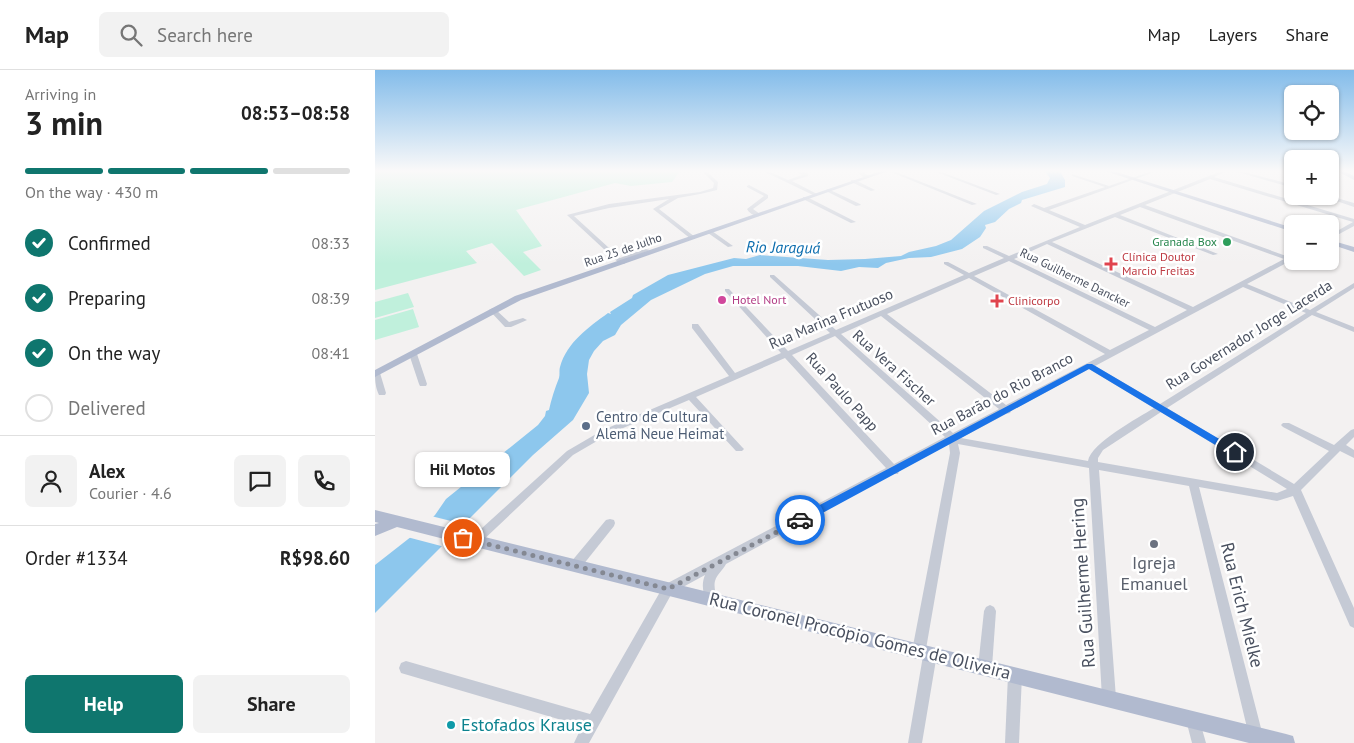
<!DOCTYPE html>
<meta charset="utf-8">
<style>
body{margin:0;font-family:"PT Sans",sans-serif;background:#f2f2f2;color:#222;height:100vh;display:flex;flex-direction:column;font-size:19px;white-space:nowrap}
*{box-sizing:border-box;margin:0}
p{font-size:16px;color:#767676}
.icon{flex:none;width:28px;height:28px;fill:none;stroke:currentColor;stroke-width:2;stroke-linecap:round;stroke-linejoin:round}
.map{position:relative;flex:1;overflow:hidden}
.details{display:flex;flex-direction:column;background:#fff;width:375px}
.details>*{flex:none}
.buttons{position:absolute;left:909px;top:15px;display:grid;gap:10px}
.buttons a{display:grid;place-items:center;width:55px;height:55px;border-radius:8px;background:#fff;box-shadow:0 1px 4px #0004;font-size:25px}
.pin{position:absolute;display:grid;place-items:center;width:42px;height:42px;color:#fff;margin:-21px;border:2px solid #fff;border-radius:50%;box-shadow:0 1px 5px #0007}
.courier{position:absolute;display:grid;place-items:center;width:50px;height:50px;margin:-25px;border:4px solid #1a73e8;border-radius:50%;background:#fff;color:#222;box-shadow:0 1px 6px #0007}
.bubble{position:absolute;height:35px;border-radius:8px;background:#fff;box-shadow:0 1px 4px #0004;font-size:16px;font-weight:700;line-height:35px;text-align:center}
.summary em{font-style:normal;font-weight:700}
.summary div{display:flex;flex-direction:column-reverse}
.summary{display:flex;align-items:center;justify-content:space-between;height:85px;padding:0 25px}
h1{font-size:32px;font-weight:700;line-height:38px}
.bar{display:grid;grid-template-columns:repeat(4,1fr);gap:8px 5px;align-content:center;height:60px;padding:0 25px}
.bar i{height:6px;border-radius:4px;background:#e0e0e0}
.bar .current{background:#0f766e}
.bar p{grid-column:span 4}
.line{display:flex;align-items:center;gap:12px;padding:0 25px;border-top:1px solid #e0e0e0}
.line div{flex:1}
.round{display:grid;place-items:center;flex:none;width:52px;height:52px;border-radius:8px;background:#f2f2f2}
ol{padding:0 25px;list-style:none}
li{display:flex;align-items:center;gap:15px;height:55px}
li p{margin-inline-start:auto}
li .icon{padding:5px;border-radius:50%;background:#0f766e;color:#fff;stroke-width:4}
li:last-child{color:#767676}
li i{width:28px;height:28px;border:2px solid #e0e0e0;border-radius:50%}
.button{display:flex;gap:10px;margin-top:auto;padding:10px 25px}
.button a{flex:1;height:58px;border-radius:8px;background:#0f766e;color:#fff;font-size:20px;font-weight:700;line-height:58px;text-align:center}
.button a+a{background:#f2f2f2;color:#222}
header{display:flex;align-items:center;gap:30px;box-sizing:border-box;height:70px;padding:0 25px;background:#fff;border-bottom:1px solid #e0e0e0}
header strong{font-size:24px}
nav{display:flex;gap:28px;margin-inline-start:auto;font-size:18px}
.search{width:350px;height:45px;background:#f2f2f2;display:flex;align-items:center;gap:12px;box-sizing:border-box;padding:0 18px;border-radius:8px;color:#767676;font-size:19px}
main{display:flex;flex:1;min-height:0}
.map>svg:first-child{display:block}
.green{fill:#c0f0dc}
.water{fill:#8dc7ed}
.pier{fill:#f3f1f1}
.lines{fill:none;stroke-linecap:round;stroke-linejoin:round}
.minor{fill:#c5cad5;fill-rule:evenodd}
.major{fill:#b1bacf;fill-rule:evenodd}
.route{fill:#1a73e8}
.done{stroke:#848892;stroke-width:5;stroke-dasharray:0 9}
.leisure-dot{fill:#2e9e5b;stroke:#fff;stroke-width:2}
.health-dot{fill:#e0444e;stroke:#fff;stroke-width:2}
.hotel-dot{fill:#d1479c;stroke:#fff;stroke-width:2}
.service-dot{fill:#5c6f8a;stroke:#fff;stroke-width:2}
.worship-dot{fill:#6b7280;stroke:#fff;stroke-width:2}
.culture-dot{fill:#0f9aa8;stroke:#fff;stroke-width:2}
.labels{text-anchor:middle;stroke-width:5;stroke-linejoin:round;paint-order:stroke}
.far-leisure-label{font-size:12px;fill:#27864d;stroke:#fff;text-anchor:end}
.far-street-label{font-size:12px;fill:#49505f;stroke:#fff}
.far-health-label{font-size:12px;fill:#be3a42;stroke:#fff;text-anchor:start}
.far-hotel-label{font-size:12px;fill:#b23c85;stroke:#fff;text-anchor:start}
.street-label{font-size:15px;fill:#49505f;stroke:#fff}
.service-label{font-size:15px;fill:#4e5e75;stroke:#fff;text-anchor:start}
.water-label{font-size:16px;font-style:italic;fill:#0c6dae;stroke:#fff}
.near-worship-label{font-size:18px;fill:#5b616d;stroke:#fff}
.near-street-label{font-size:18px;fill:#49505f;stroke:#fff}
.near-culture-label{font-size:18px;fill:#0d838f;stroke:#fff;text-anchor:start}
</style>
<header>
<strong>Map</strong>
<div class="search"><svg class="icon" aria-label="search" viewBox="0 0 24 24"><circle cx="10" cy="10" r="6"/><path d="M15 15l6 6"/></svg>Search here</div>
<nav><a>Map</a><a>Layers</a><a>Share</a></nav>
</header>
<main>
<section class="details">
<div class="summary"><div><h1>3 min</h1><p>Arriving in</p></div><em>08:53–08:58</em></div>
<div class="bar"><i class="current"></i><i class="current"></i><i class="current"></i><i></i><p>On the way · 430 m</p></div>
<ol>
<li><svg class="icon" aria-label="check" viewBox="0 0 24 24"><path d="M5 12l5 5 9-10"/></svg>Confirmed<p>08:33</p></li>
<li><svg class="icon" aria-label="check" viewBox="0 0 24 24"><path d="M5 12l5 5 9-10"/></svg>Preparing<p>08:39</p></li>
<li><svg class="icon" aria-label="check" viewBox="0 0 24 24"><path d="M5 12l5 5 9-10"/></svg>On the way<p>08:41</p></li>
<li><i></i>Delivered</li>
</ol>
<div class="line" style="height:90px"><a class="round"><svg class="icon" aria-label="person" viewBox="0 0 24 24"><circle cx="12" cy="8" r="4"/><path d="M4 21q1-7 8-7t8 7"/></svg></a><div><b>Alex</b><p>Courier · 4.6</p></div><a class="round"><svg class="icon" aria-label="chat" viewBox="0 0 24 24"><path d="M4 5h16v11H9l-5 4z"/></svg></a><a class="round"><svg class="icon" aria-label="phone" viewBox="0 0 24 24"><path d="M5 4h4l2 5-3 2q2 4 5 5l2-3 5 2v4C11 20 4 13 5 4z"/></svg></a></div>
<div class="line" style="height:65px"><div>Order #1334</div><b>R$98.60</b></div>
<div class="button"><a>Help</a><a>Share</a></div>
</section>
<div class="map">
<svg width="979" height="673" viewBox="0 0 979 673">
<rect width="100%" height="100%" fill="#f3f1f1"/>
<!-- green -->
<g class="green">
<path d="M0,100H306L297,112L256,116L240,113L141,140L167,176L148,182L166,200L149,206L117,173L91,181L102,193L0,220Z"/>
<path d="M33,223L39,237L0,248V232Z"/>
<path d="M38,239L44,257L0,270V250Z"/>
</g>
<!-- water -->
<path class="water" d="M669,100H684L690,110V117L647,130L646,133L634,139L620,152L610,155L611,158L605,167L587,179L556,187L534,188L511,193L503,198L484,197L466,201L423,196H358L330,204L276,230L246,255L240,265L228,271L219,281L214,290L212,304L214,323L198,350L158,385L0,543V495L46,459L60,445L71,429L163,355L170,346L171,341L174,340C176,330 180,318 184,308C185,304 184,300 185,297C192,272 214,257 233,243L236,244L235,242L257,228L258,225L293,205L359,188L371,189L385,185L453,190L490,189L526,186L534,182L561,176L576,170L609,141L647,122L672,114L675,108Z"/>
<!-- pier -->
<path class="pier" d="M56,446L92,455L70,477L32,467Z"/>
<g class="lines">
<!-- minor -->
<g class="minor">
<path d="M326,100H330L343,112L342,120L325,124L303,128L284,139L320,167V169H316L278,139L294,129L234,138L199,146L245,188L270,179L275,180L248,191L250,193L249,194H245L192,145L234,134L325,122L338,118L339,113Z"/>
<path d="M386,100H391L413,110L427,105L421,100H426L433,104V106L417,111L442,124L438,125Z"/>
<path d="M487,100H491L489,103L494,106V108H490L484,104Z"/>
<path d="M511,100H516L602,134L597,135Z"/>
<path d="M556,100H561L625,124L621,125Z"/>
<path d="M780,100H785L674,140L710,155L849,100H854L839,107L979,149V156L955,169V165L978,152L835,109L770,135L914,187L918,185L917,190L872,214L935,240L979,213V218L941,242L979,257V262L937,245L792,338L919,414L954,381L908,357L906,355L908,353H914L959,375L976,360L979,359V367L971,375L979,380V388L965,381L926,420L979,538V558L975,556L918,426L902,431L824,417L888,666L886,671L882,673L876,671L874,666L814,416L724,400L741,628L739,633L734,635L729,633L727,628L714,398L583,374L585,383L551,579L555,577L560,579L562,584L547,673H533L548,586L544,588L539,586L537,581L575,383L574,374L524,401L523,404H518L351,494C348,500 342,504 340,511C338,519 343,525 340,532L336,534L332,532C328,523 326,515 330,505L297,523L214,673H199L207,656L26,603L24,598L26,593L31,591L215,644L289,515L511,398L410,288L321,327L367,377L369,379L367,381H361L314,330L234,364L198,385L104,474L100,476L96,474L94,471L96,468L192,381L228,360L354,306L317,258V254H323L360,303L406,283L350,221V219H354L413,281L455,263L395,207V205H399L461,260L589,205L569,194V192H573L594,203L629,188L608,178V176H612L634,186L705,157L656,136L659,134L669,138L730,117L697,106V104L734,116ZM765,137L909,189L818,237L677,172L740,147L838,185L843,184L745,145ZM672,174L812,240L780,257L639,189ZM634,191L774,260L735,280L599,206ZM594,208L730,284L631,335L512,244ZM868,217L931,243L785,334L720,296ZM506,246L624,339L578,363L466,264ZM460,266L570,367L519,394L417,285ZM714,299L779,338C763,348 716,373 713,391L586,368L631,344L635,343L636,341ZM786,342L912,419L902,423L723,392V388L728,380Z"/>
<path d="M856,100H862L918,115V118Z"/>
<path d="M476,110H480L500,120L496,121L476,112Z"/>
<path d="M374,115L393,125V128L378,139L385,144V146C380,147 374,143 372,139L389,126L372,117V116Z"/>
<path d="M453,119L485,134L486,135L481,136L451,121V120Z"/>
<path d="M947,126H955L979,133V137Z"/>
<path d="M428,127H432L481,152L476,153L428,129Z"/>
<path d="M333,161H337L358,176L353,177L333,163Z"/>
<path d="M118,238L120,239L134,252L148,248L152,250L136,257H130L114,240Z"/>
<path d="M35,282H38L42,284L52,314L51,316H45L44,314L34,284Z"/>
<path d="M0,301H4L5,303L11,323L10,325H4C0,317 0,309 0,301Z"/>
<path d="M235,449L239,450L240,453L239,456L204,500L200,501L196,500L194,496L196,492L231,450Z"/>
<path d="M615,535L619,537L621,541L617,597L615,602L610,604L605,602L603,597L609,541L611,537Z"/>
<path d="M640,598L645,600L647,605L644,673H630L633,605L635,600Z"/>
<path d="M818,643L823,645L831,673H817L811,650L813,645Z"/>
</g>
<!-- major -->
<g class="major">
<path d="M509,100H516L146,230L0,307V300L140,226Z"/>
<path d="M727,100H735L918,158V162Z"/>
<path d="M960,100H967L979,106V110Z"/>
<path d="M955,170L979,177V182L955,174Z"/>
<path d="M0,440L911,664L918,666L920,673H874L22,457L0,466V454L4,453L0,452Z"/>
</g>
</g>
<!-- sky -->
<linearGradient id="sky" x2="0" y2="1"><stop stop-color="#83bcea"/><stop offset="0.52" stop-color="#faf9f9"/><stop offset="1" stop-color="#faf9f9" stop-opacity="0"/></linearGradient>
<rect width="979" height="194" fill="url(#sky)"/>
<!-- route -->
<path class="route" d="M712,294H717L863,380V385H857L714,299L429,453H422V447Z"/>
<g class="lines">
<!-- done -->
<path class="done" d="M88,468L293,519L425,450"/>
</g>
<!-- markers -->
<circle class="leisure-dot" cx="852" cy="172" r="5"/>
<g class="health-dot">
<path d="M733.5 186.5h5v5h5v5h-5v5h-5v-5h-5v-5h5z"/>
<path d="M619.5 223.5h5v5h5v5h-5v5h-5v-5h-5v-5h5z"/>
</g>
<circle class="hotel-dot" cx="347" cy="230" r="5"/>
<circle class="service-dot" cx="211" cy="356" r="5"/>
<circle class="worship-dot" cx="779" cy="474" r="5"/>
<circle class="culture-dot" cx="76" cy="655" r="5"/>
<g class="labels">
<!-- far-leisure labels -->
<g class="far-leisure-label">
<text x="842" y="176">Granada Box</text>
</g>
<!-- far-street labels -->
<g class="far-street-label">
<text transform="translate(248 180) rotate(-19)" y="4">Rua 25 de Julho</text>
<text transform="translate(700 208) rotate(26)" y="4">Rua Guilherme Dancker</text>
</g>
<!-- far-health labels -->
<g class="far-health-label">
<text x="747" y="191">Clínica Doutor<tspan x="747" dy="14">Marcio Freitas</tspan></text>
<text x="633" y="235">Clinicorpo</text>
</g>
<!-- far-hotel labels -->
<g class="far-hotel-label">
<text x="357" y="234">Hotel Nort</text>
</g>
<!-- street labels -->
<g class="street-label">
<text transform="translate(456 249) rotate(-23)" y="5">Rua Marina Frutuoso</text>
<text transform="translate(874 265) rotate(-32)" y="5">Rua Governador Jorge Lacerda</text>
<text transform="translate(519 298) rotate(42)" y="5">Rua Vera Fischer</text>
<text transform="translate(467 322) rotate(48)" y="5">Rua Paulo Papp</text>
<text transform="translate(627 324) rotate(-28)" y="5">Rua Barão do Rio Branco</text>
</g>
<!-- service labels -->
<g class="service-label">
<text x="221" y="352">Centro de Cultura<tspan x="221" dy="17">Alemã Neue Heimat</tspan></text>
</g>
<!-- water labels -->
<g class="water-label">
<text transform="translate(408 177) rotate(1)" y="6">Rio Jaraguá</text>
</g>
<!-- near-worship labels -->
<g class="near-worship-label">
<text x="779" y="499">Igreja<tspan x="779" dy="21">Emanuel</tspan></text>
</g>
<!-- near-street labels -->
<g class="near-street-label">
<text transform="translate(708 513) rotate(-94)" y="6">Rua Guilherme Hering</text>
<text transform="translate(867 535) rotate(76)" y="6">Rua Erich Mielke</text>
<text transform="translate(485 566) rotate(14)" y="6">Rua Coronel Procópio Gomes de Oliveira</text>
</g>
<!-- near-culture labels -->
<g class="near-culture-label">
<text x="86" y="661">Estofados Krause</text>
</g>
</g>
</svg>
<div class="buttons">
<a><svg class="icon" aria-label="locate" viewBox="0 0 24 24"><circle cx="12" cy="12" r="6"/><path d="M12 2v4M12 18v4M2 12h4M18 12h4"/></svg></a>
<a>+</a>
<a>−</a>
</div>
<div class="pin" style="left:88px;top:468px;background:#ea580c"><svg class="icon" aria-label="bag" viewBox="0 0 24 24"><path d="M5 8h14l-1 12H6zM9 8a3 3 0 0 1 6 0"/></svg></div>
<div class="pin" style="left:860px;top:382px;background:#1f2937"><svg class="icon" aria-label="home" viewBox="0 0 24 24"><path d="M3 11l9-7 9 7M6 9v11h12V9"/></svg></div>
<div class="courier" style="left:425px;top:450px"><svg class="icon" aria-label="car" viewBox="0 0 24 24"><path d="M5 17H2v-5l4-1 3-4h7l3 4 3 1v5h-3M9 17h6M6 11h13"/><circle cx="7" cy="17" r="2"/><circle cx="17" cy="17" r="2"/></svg></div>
<div class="bubble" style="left:40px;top:382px;width:95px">Hil Motos</div>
</div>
</main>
